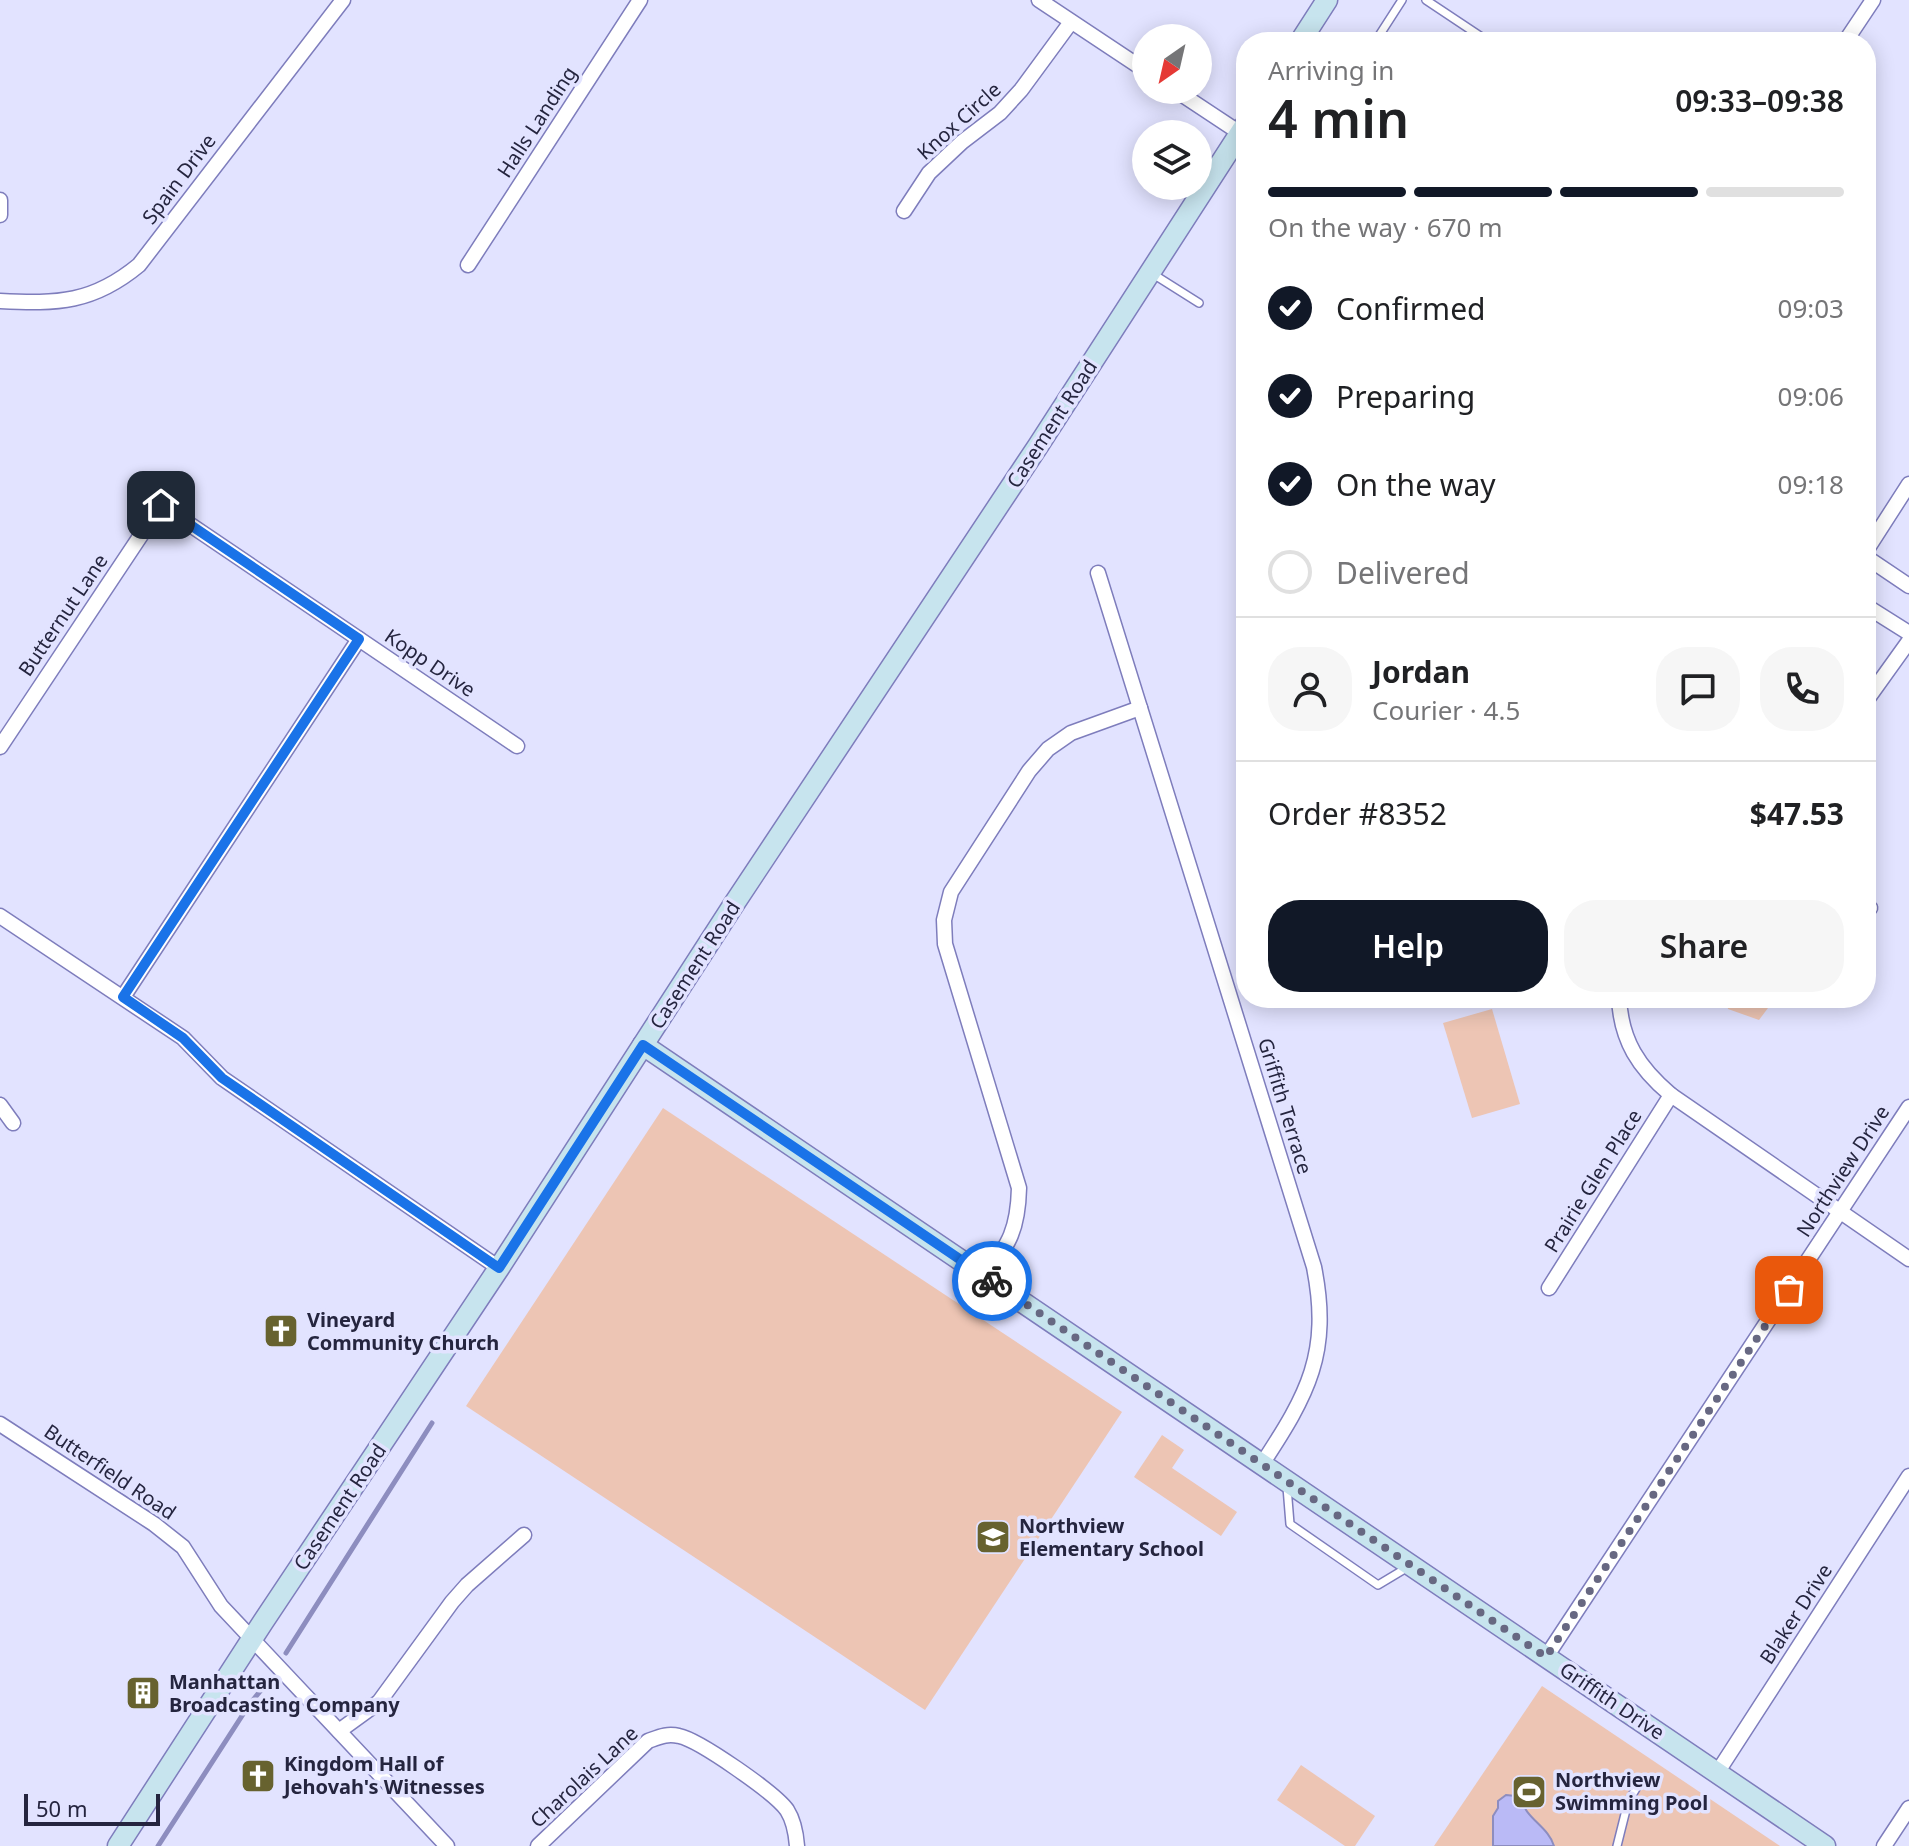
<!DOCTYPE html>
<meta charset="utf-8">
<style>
body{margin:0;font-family:"Noto Sans",sans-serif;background:#f6f6f6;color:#202124;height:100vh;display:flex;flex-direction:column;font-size:30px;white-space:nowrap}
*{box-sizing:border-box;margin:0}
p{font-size:26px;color:#757577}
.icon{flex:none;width:44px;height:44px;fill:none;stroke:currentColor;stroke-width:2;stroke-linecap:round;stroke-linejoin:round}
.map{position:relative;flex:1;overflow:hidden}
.side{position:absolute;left:1236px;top:32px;width:640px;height:976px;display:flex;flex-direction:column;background:#fff;border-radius:32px;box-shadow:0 4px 20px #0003}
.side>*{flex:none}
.needle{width:52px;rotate:214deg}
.fabs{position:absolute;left:1132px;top:24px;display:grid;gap:16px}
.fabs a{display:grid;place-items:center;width:80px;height:80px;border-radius:50%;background:#fff;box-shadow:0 4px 20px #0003;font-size:40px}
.scale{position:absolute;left:24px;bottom:20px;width:136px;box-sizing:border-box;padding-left:8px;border:4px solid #25253f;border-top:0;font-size:22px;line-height:28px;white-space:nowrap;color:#25253f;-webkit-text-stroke:6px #e2e3ff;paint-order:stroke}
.pin{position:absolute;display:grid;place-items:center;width:68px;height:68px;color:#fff;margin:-34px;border-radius:16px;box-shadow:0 4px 12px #0006}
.courier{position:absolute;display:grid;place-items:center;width:80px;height:80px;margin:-40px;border:6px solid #1a73e8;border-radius:50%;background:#fff;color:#222;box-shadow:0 2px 10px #0007}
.headline em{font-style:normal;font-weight:600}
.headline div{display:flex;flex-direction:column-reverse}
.headline{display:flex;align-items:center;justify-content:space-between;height:136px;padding:0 32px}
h1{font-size:52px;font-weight:600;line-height:60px}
.bar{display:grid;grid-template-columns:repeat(4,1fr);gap:12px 8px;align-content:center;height:96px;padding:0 32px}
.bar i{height:10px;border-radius:6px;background:#e0e0e0}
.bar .current{background:#111827}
.bar p{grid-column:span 4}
.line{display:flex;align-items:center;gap:20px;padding:0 32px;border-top:2px solid #e0e0e0}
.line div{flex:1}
.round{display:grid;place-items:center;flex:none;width:84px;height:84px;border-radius:32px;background:#f6f6f6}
ol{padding:0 32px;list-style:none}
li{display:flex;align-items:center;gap:24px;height:88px}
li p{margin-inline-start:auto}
li .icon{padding:8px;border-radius:50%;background:#111827;color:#fff;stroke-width:4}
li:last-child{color:#757577}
li i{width:44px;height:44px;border:4px solid #e0e0e0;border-radius:50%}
.cta{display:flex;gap:16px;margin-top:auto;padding:16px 32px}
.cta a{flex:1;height:92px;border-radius:32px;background:#111827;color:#fff;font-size:32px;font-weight:600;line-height:92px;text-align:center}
.cta a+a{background:#f6f6f6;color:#202124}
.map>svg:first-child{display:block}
.green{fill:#edc5b4}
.water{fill:#babaf6;stroke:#8d8dbf;stroke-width:2}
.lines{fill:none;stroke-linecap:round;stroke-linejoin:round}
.stream{stroke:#8d8dbf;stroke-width:5}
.lane-casing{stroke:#7e7dbc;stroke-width:10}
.street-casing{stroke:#7e7dbc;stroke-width:17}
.secondary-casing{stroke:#7e7dbc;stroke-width:23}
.lane{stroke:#fff;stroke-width:7}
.street{stroke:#fff;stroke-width:14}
.secondary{stroke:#c7e4ee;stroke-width:20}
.done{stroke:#676882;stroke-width:8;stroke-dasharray:0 14.4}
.route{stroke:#1a73e8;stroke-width:10}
.labels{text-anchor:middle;stroke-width:7;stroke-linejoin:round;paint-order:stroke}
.street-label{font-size:20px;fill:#25253f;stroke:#e2e3ff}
.poi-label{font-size:20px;font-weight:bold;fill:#25253f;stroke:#e2e3ff;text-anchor:start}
</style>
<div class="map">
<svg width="1909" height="1846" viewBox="0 0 1909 1846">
<rect width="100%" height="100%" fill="#e2e3ff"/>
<!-- green -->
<g class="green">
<path d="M1726,998H1767L1768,1008L1759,1020L1728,1009Z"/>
<path d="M1492,1009L1520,1104L1472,1118L1443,1023Z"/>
<path d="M663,1108L1122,1412L925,1710L466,1406Z"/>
<path d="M1162,1435L1184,1450L1172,1468L1237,1512L1221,1536L1134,1477Z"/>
<path d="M1542,1686L1780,1846H1434Z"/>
<path d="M1301,1765L1375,1816L1355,1846H1345L1277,1800Z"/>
</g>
<!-- water -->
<path class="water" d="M1506,1795L1516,1796L1522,1800C1525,1818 1549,1827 1554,1846H1493V1816L1498,1808V1801Z"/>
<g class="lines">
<!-- stream -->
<g class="stream">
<path d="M286,1653L432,1423"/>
<path d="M158,1846L249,1705L270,1679"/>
</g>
<!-- lane casing -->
<g class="lane-casing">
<g id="lane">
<path d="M1426,0L1489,42"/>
<path d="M1375,42L1402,0"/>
<path d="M1153,274L1199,303"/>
<path d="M1287,1487L1290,1524L1378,1585L1408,1567"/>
<path d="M1617,1846L1628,1802L1640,1782"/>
</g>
</g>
<!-- street casing -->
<g class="street-casing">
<g id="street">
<path d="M1039,0L1146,71"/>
<path d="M1845,42L1873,0"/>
<path d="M1175,90L1246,137"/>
<path d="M0,200V215"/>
<path d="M904,211L929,173L962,142L1000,113L1021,90L1071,22"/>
<path d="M468,265L640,0"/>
<path d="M0,301C58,304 93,303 139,265L343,0"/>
<path d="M1866,551L1909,484"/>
<path d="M1866,557L1909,586"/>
<path d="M1098,573L1314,1267C1331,1353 1308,1394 1262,1464"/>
<path d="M1866,606L1909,633"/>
<path d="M1866,701L1909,641"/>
<path d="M0,747L161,505L517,746"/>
<path d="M1866,905L1870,908"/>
<path d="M0,916L183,1038L222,1078L499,1268"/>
<path d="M123,997L359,639"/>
<path d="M1619,998C1621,1041 1639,1068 1671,1095L1909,1259"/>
<path d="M0,1105L13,1123"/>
<path d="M986,1277C1009,1243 1018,1230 1019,1188L945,944L944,920L951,892L1029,771L1048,749L1071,733L1140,708"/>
<path d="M1549,1288L1671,1095"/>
<path d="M0,1424L154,1524L183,1547L221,1606L447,1846"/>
<path d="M1546,1657L1909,1107"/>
<path d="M339,1731L379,1702L452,1602L467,1585L524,1535"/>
<path d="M1717,1773L1909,1476"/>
<path d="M538,1846L648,1741C659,1737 667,1733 679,1736C699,1740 775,1793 787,1810C794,1821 796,1833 797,1846"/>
<path d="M1884,1846L1909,1808"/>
</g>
</g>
<!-- secondary casing -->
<g class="secondary-casing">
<g id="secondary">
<path d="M1300,42L1327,0"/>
<path d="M643,1045L1825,1846"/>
<path d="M118,1846L263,1622L499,1268L734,904L1038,446L1246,124"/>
</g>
</g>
<!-- lane -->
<use href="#lane" class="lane"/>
<!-- street -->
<use href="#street" class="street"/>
<!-- secondary -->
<use href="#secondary" class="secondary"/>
</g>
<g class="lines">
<!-- done -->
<path class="done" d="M992,1281L1546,1657L1789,1290"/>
<!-- route -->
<path class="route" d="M161,505L359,639L123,997L183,1038L222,1078L499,1268L643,1045L992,1281"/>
</g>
<!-- icons -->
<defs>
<g id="church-square" transform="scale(1.8)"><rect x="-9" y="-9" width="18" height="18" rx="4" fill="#67622f" stroke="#e2e3ff"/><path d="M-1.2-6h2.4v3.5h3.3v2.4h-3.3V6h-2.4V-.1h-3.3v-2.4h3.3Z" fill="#fff"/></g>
<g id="school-square" transform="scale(1.8)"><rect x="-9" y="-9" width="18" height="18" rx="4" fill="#67622f" stroke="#e2e3ff"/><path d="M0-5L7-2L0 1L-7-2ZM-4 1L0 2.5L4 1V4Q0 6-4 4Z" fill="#fff"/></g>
<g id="building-square" transform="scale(1.8)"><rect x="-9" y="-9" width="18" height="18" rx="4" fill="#67622f" stroke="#e2e3ff"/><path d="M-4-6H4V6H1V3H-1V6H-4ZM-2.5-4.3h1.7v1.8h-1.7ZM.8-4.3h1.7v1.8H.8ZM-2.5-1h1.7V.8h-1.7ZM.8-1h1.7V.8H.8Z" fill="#fff"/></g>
<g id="stadium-square" transform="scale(1.8)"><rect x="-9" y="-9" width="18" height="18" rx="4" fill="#67622f" stroke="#e2e3ff"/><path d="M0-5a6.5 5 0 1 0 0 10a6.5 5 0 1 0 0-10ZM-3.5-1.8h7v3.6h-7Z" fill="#fff"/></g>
</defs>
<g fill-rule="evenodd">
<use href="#church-square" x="281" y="1331"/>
<use href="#school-square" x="993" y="1537"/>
<use href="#building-square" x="143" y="1693"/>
<use href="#church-square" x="258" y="1776"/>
<use href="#stadium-square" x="1529" y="1792"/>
</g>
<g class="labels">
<!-- street labels -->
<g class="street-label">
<text transform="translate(959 121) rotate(-42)" y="7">Knox Circle</text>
<text transform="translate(537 122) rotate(-57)" y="7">Halls Landing</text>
<text transform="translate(179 179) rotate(-53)" y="7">Spain Drive</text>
<text transform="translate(1052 424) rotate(-57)" y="7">Casement Road</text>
<text transform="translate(63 615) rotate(-56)" y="7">Butternut Lane</text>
<text transform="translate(430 663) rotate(34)" y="7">Kopp Drive</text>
<text transform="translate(695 965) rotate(-57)" y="7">Casement Road</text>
<text transform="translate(1285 1106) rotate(73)" y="7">Griffith Terrace</text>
<text transform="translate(1843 1171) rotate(-57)" y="7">Northview Drive</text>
<text transform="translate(1593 1181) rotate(-58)" y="7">Prairie Glen Place</text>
<text transform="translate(110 1472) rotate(34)" y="7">Butterfield Road</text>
<text transform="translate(340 1507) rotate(-56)" y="7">Casement Road</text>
<text transform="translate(1796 1614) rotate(-57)" y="7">Blaker Drive</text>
<text transform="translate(1612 1701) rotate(34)" y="7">Griffith Drive</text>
<text transform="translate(584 1777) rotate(-43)" y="7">Charolais Lane</text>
</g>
<!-- poi labels -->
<g class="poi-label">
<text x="307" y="1327">Vineyard<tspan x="307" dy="23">Community Church</tspan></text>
<text x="1019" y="1533">Northview<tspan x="1019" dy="23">Elementary School</tspan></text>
<text x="169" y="1689">Manhattan<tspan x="169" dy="23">Broadcasting Company</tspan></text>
<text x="284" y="1771">Kingdom Hall of<tspan x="284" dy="23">Jehovah's Witnesses</tspan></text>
<text x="1555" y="1787">Northview<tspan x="1555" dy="23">Swimming Pool</tspan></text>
</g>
</g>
</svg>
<div class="fabs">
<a><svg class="needle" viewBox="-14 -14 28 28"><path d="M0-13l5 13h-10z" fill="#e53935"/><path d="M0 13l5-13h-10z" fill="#757577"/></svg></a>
<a><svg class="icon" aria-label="layers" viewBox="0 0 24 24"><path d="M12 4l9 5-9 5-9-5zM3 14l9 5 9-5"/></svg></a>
</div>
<div class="scale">50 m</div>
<div class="pin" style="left:1789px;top:1290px;background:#ea580c"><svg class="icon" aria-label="bag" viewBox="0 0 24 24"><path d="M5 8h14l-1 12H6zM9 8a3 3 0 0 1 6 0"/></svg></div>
<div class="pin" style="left:161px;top:505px;background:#1f2937"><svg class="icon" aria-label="home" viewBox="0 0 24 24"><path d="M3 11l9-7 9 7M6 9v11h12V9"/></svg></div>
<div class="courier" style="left:992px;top:1281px"><svg class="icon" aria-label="bike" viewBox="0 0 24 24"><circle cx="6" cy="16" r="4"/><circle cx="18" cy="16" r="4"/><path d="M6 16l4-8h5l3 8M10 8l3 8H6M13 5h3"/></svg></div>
<section class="side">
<div class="headline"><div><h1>4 min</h1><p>Arriving in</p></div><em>09:33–09:38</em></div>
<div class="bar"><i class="current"></i><i class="current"></i><i class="current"></i><i></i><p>On the way · 670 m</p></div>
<ol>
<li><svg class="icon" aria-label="check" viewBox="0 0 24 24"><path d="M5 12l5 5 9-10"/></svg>Confirmed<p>09:03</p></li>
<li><svg class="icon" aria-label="check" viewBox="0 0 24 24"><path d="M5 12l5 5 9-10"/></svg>Preparing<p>09:06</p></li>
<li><svg class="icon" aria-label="check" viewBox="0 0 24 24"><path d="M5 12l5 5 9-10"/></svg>On the way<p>09:18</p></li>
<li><i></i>Delivered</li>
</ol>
<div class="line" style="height:144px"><a class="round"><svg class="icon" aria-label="person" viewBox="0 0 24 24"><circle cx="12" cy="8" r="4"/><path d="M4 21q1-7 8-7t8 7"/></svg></a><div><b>Jordan</b><p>Courier · 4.5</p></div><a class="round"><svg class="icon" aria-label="chat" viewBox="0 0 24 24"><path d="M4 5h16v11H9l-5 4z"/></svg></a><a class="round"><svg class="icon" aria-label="phone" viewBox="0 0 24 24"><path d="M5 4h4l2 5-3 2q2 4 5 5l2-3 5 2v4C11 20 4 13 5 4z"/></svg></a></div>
<div class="line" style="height:104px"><div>Order #8352</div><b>$47.53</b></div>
<div class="cta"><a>Help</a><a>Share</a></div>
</section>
</div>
